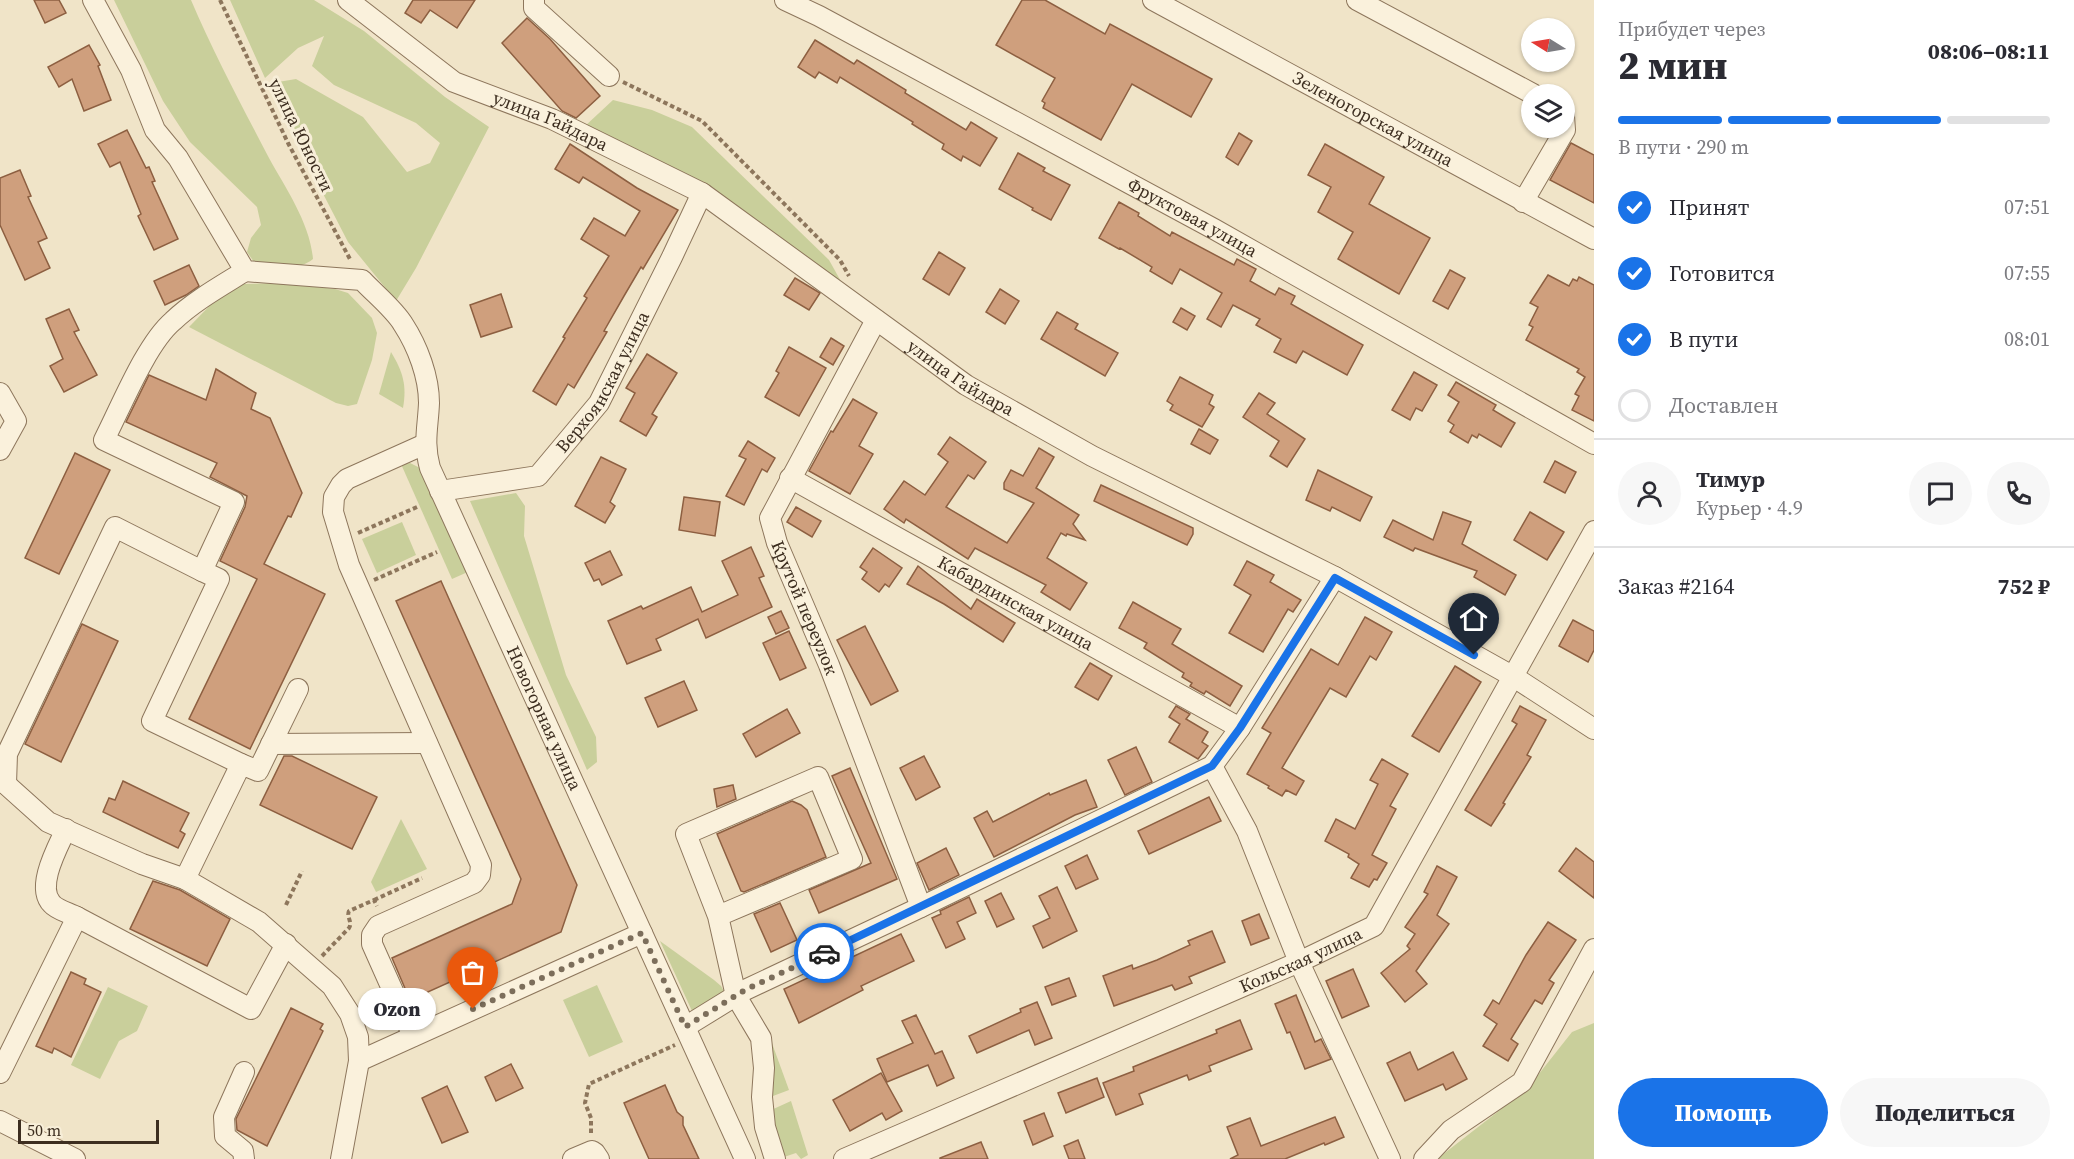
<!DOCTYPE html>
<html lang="ru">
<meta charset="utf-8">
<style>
body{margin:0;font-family:"Source Serif 4",serif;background:#f7f7f7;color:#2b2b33;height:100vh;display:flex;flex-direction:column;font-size:22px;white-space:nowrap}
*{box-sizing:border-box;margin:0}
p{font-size:20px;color:#7c7c81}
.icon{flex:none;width:33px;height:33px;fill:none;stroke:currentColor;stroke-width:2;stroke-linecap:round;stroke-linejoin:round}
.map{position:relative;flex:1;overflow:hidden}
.drawer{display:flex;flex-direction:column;background:#fff;width:480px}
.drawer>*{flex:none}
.needle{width:39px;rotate:281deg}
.tools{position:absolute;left:1521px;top:18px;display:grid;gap:12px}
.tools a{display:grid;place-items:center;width:54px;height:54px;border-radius:50%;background:#fff;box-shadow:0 2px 4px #0004;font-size:30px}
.scale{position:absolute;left:18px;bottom:15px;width:141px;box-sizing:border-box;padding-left:6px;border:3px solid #3d2e20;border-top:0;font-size:16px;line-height:21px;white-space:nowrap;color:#3d2e20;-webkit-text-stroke:4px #f7eed8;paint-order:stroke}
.pin{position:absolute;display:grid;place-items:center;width:51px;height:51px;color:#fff;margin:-62px -26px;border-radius:50% 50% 50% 0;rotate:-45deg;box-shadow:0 0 6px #0007}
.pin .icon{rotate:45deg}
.courier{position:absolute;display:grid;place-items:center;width:60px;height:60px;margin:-30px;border:4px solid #1a73e8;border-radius:50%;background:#fff;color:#222;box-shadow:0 2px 8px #0007}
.bubble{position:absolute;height:42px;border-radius:21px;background:#fff;box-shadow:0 2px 4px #0004;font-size:20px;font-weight:800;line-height:42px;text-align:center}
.head em{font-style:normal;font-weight:800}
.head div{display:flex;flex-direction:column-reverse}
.head{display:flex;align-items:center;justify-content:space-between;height:102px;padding:0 24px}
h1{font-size:39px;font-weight:800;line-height:45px}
.bar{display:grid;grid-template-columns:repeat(4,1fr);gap:9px 6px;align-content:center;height:72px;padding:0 24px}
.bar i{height:8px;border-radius:4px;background:#e1e1e2}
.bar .on{background:#1a73e8}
.bar p{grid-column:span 4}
.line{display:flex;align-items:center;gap:15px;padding:0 24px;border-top:2px solid #e1e1e2}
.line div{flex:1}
.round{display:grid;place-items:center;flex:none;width:63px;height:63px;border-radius:32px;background:#f7f7f7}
ol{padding:0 24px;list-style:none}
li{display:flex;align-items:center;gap:18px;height:66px}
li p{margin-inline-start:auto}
li .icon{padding:6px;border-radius:50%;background:#1a73e8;color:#fff;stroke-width:4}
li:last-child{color:#7c7c81}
li i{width:33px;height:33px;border:3px solid #e1e1e2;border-radius:50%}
.cta{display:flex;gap:12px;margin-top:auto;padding:12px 24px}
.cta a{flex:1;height:69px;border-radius:36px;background:#1a73e8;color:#fff;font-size:24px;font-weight:800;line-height:69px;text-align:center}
.cta a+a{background:#f7f7f7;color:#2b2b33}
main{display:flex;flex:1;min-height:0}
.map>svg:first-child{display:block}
.green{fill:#c9cf9b}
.building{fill:#cf9f7d;stroke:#8d5f41;stroke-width:1.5}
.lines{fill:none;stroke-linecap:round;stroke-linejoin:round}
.minor-casing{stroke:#8d765c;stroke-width:22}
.path{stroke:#8d765c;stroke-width:4;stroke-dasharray:4.5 3;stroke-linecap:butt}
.minor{stroke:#faf1dc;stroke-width:20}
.done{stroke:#7c6e5b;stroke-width:6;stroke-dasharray:0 10.8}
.route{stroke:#1a73e8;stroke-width:8}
.labels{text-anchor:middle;stroke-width:6;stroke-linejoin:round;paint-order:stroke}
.street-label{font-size:18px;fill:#3d2e20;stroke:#f7eed8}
</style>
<main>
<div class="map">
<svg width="1594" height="1159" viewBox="0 0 1594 1159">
<rect width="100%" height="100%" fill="#f0e4c8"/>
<!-- green -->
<g class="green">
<path d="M114,0H191C214,54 242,106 269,158C286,189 310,223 313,259C298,272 273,265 254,262L247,252L251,238L261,225L257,207L190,142L163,101Z"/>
<path d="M230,0H314L364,31L445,97L489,127L416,268L396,301L348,242L271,93L278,82L296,79L363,117L407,172L430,163L440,143L416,123L334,85L312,66L324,36L298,48L265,78Z"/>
<path d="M613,100L652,110L692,127L829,260L843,285L584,127Z"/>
<path d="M281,283L335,289L348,293L372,318L377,333L372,360L357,404L348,406L336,403L189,327L221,294L243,284Z"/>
<path d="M391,352C403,372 407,385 403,408L379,394Z"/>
<path d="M410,463L422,469L470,571L452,579L401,464Z"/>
<path d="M516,493L525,506L524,536L566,675L596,737L597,762L587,770L470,501Z"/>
<path d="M402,522L416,555L377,573L362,539Z"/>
<path d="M401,819L427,869L376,892L371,882Z"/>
<path d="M660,941L714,980L721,986L726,995L692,1011Z"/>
<path d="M597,985L623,1042L589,1057L563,1000Z"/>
<path d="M108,987L148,1006L137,1031L119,1041L100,1079L71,1065Z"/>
<path d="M1594,1023V1159H1437L1527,1089L1572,1032Z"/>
<path d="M769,1035L789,1090L765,1099Z"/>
<path d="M791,1101L808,1155L801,1159L796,1153L781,1158L769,1111Z"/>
</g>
<!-- building -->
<g class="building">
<path d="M34,0H59L66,13L45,23Z"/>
<path d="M413,0H475L457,28L430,10L421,23L405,13Z"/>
<path d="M1022,0H1045L1105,34L1110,24L1212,79L1191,117L1132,84L1101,140L1043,108L1045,103L1042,101L1055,78L996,45Z"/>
<path d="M527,18L550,39L600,96L576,118L562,111L502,43Z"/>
<path d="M815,40L854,64L857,60L906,90L905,93L966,130L971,122L997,138L980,166L963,156L961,161L942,149L944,144L912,124L913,122L840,77L837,83L819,72L815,78L798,67Z"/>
<path d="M89,45L100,65L98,66L111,100L84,111L72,79L59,87L48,67Z"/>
<path d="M127,130L146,168L149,167L155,181L152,182L178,239L154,250L138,216L141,214L120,162L110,167L98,144Z"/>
<path d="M1239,133L1252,141L1238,165L1226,157Z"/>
<path d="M1571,143L1594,155V203L1550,180Z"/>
<path d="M570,144L637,188L678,210L643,269L641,267L624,296L604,331L607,332L574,388L568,384L556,405L533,391L565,338L563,337L587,298L584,296L609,256L581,239L594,218L625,236L640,211L583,177L579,183L555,169Z"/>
<path d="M1325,144L1384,177L1369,204L1430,238L1399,294L1338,259L1353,232L1318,212L1331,187L1308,175Z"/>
<path d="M1018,153L1045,168L1043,171L1070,185L1051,220L1032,210L1033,208L999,189Z"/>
<path d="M20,170L31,196L28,197L47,238L38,242L50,268L25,280L0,225V178Z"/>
<path d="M1119,202L1139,213L1138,216L1170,236L1172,232L1234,265L1237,259L1256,269L1250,281L1275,295L1279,288L1295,296L1291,304L1363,345L1347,375L1303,351L1296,363L1274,352L1281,339L1256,325L1260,319L1233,305L1221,327L1207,319L1222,293L1180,269L1172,284L1150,271L1152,267L1120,248L1119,249L1099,238Z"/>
<path d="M939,252L965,268L949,295L923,279Z"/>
<path d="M189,265L199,286L186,295L165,305L154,281Z"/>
<path d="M1450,270L1465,278L1448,309L1433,301Z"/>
<path d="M1548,275L1569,286L1573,279L1577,281L1579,277L1594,285V421L1572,410L1579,396L1575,394L1585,377L1577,372L1579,369L1526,340L1533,327L1529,325L1538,307L1530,303Z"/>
<path d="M795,278L820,293L809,310L784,295Z"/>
<path d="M1000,289L1019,301L1005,324L986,312Z"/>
<path d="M501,294L512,327L481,337L470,305Z"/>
<path d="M1181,308L1195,316L1187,330L1173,322Z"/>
<path d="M69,309L79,330L74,332L97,375L64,392L50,366L63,359L46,319Z"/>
<path d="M1057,312L1078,324L1075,329L1118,353L1105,376L1041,339Z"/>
<path d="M831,338L844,346L833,365L820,357Z"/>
<path d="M789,347L826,368L799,416L765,397L779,373L776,371Z"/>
<path d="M647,354L677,373L652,414L657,417L646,436L620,421L635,393L626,388Z"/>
<path d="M216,369L256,393L251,409L270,418L302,493L291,517L288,516L264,564L325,594L250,749L189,719L257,579L220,561L245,507L247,496L210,477L217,463L126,422L149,375L206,400Z"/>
<path d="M1414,372L1437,385L1422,411L1416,408L1410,420L1392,410Z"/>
<path d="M1180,377L1213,395L1209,404L1214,407L1202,427L1170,410L1173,405L1167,401Z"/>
<path d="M1456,382L1496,405L1493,410L1515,423L1501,447L1479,434L1477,438L1472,435L1468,443L1450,432L1454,425L1448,421L1459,402L1448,395Z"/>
<path d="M1259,393L1275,403L1267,414L1305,439L1287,467L1270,456L1279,441L1243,417Z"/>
<path d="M853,399L877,413L859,446L873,454L850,494L809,471L831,431L833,432Z"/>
<path d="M1199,429L1218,440L1210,454L1191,444Z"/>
<path d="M950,437L986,462L974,479L968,475L946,507L1007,543L1034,503L1004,489V483L1011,470L1023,476L1039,448L1054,457L1036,488L1079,515L1073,524L1085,540L1067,534L1066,536L1061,533L1047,558L1087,583L1070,610L1041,592L1046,585L975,548L968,559L906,519L904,523L884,509L904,481L925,495L948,462L938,454Z"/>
<path d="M748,441L775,458L767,472L762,469L744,505L726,496L746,459L739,456Z"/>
<path d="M75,453L110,470L59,574L25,558Z"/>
<path d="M601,457L626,469L610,502L615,506L605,523L575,506Z"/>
<path d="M1555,461L1576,472L1565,493L1544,482Z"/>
<path d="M1318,470L1372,497L1360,521L1332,507L1330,511L1306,500Z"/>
<path d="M1101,485L1193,528V534L1187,545L1094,501Z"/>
<path d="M684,497L720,502L715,536L679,530Z"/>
<path d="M796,507L821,521L812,537L787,522Z"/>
<path d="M1443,512L1471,522L1462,544L1516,575L1505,595L1474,577L1477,571L1415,548L1413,551L1384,537L1393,520L1433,540Z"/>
<path d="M1530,512L1564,532L1547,560L1514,540Z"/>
<path d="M751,547L764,576L759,578L772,607L706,638L698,619L656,639L661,650L627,664L608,621L641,606L643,609L691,587L702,612L738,595L722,561Z"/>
<path d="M873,548L902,568L889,587L885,584L879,592L862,579L867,572L860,567Z"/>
<path d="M610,551L622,575L602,585L599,579L594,581L585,563Z"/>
<path d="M1247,561L1274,575L1270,582L1301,600L1293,612L1288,609L1263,652L1229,633L1251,595L1234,585Z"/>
<path d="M918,566L971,609L977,599L1015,623L1003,642L944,604L907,584Z"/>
<path d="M441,581L577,885L561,932L410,1000L392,958L512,904L521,879L396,601Z"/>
<path d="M1133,602L1181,629L1172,644L1242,686L1230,706L1206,691L1204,694L1190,686L1192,683L1182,677L1184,673L1144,648L1147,643L1119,628Z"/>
<path d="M781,611L789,628L776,634L768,617Z"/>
<path d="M1365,617L1392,632L1376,660L1370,656L1346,697L1330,688L1282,768L1304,781L1296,795L1286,790L1282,796L1268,788L1269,786L1247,774L1271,733L1262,728L1311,649L1338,665Z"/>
<path d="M1573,620L1594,631V650L1588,662L1559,646Z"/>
<path d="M82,624L118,641L61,762L25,744Z"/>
<path d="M865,626L898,691L871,705L837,640Z"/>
<path d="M789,631L806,668L780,680L763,643Z"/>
<path d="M1090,663L1112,676L1098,700L1075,687Z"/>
<path d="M1455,666L1481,682L1439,752L1412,736Z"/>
<path d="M684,681L697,710L658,727L645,698Z"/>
<path d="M1176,706L1190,714L1186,719L1208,732L1202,742L1208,746L1198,759L1169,742L1180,724L1169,717Z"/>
<path d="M1520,706L1546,720L1527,755L1531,757L1503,803L1505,804L1491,826L1465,810L1517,724L1512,721Z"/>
<path d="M787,709L800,733L756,757L743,734Z"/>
<path d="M1136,747L1152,782L1125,795L1108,760Z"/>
<path d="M284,756H292L377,797L352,849L260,805Z"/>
<path d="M924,756L940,787L916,800L900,768Z"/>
<path d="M1382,759L1408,774L1390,806L1396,809L1372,855L1387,863L1377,880L1374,879L1369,887L1351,878L1359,864L1348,857L1349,854L1325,841L1336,819L1355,829L1378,784L1370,780Z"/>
<path d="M850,768L897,879L819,913L809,890L871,863L832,776Z"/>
<path d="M1086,780L1097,807L1075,815L994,857L974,818L987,811L993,822L1049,793L1050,795Z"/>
<path d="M123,781L189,813L180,831L185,834L178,848L103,812L109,798L115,800Z"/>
<path d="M733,785L736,799L717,807L714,789Z"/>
<path d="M1209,797L1221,821L1149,854L1138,831Z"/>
<path d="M792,801L801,805L807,810L826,857L744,892L741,891L717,834Z"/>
<path d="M946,848L959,875L929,890L917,863Z"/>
<path d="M1576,848L1594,862V898L1559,871Z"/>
<path d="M1087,855L1098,879L1076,889L1065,866Z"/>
<path d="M1437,866L1457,877L1437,915L1449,924L1416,971L1427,984L1405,1002L1381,973L1410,949L1407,946L1415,934L1405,927L1428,894L1424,892Z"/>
<path d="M153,881L180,890L230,919L207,966L130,929Z"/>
<path d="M1057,887L1077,931L1043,948L1033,926L1050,918L1039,896Z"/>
<path d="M1001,893L1014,919L997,927L985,901Z"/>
<path d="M969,897L976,913L957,922L965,939L946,948L932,918L941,914L940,911Z"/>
<path d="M780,903L797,940L771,952L754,914Z"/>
<path d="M1259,914L1269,938L1251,945L1242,921Z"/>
<path d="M1548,922L1576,940L1549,980L1554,983L1542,1004L1535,1000L1511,1039L1518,1044L1508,1061L1483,1046L1497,1024L1484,1015L1493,1000L1499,1004L1526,955Z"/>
<path d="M1212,931L1225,962L1189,977L1192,983L1175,990L1172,985L1114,1006L1103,976L1132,965L1133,969L1157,960L1190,945L1188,941Z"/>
<path d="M901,934L914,961L861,986L863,990L799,1023L784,989Z"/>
<path d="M1353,969L1369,1006L1342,1018L1326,981Z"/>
<path d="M71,972L86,979L84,984L101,992L71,1057L54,1048L52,1053L36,1046Z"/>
<path d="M1069,978L1076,996L1052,1005L1045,987Z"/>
<path d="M1296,995L1315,1042L1321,1039L1331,1059L1305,1069L1290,1032L1287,1033L1275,1004Z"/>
<path d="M1037,1002L1052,1038L1035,1045L1029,1030L977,1053L969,1036L1021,1012L1020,1009Z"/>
<path d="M291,1008L323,1024L320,1029L323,1031L267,1146L237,1130L236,1119Z"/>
<path d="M916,1015L935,1054L942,1051L954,1078L937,1086L928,1065L887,1082L877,1059L913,1043L902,1021Z"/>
<path d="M1240,1020L1252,1049L1209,1066L1211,1071L1189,1080L1187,1075L1139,1094L1143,1104L1116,1115L1103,1083L1134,1071L1133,1067L1217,1033L1216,1030Z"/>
<path d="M1410,1052L1418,1070L1453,1052L1467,1079L1446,1090L1443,1084L1405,1101L1387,1063Z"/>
<path d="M511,1064L523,1088L496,1101L485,1077Z"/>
<path d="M881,1073L902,1111L886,1120L882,1113L850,1131L833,1100Z"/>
<path d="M1097,1078L1104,1097L1066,1113L1058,1093Z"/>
<path d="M665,1085L677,1112L683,1117V1125L699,1159H649L639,1137L624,1103Z"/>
<path d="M447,1086L468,1132L442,1143L422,1098Z"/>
<path d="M1044,1113L1053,1136L1033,1145L1024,1121Z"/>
<path d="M1335,1117L1344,1137L1325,1145L1324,1143L1285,1159H1230L1238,1155L1227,1127L1250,1118L1261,1146Z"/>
<path d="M1078,1140L1085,1159H1069L1064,1146Z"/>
<path d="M981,1142L988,1159H940V1158Z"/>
</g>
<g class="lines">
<!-- minor casing -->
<g class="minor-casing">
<g id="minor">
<path id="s1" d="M93,0L131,70L155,130L178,158L245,271L362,280C374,293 394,309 403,324C418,347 429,377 429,403C428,428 423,442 430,468L745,1159"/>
<path id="s2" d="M348,0L454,82L552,119L702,193L966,385L1092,456L1335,577L1514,677L1594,729"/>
<path d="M534,0V8L609,76"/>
<path id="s3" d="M785,0L819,16L1214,229L1594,444"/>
<path id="s4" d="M1153,0L1594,239"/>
<path d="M1357,0L1533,94"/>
<path d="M1523,202L1565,130L1564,116"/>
<path id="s5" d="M876,320L770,518L777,543L829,665L921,907"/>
<path d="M0,393L16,421L0,450"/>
<path id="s6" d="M790,478L1240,728"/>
<path id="s7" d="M440,491L538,476L599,403L672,257L702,193"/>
<path d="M298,689L258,771L241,764L185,879L259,922L332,986L350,1014L358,1037L359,1061L341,1159"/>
<path d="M271,744L427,743"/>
<path d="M241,764L152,721L219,579L202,571L234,502L104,440C121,407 146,344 173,321C194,301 221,286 245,271"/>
<path d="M1212,766L1247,831L1299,962L1390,1159"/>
<path d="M0,779L48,822L142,864L185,879"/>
<path d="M6,784L7,754L115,527L202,571"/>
<path d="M66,829C58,847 35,887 52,904C57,910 70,913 77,917"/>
<path d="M718,916L852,859L818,777L686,834L718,916L736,996L761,1038L764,1068L762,1097L765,1127L775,1159"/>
<path d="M685,1027L745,990L921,907L1212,766L1240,728L1335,577"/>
<path d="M413,1036L372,944V935L378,926L474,883L480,875L481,865L349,565L333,512L334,497L341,485L347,479L425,444"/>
<path d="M359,1061L642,933"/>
<path d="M0,1073L77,917L251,1009L286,944"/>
<path d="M0,1121L75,1159"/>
<path d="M244,1159L243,1151L225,1136L224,1117L244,1072"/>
<path d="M573,1159L592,1151L595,1153L599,1159"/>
<path id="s8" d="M844,1159L1299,962L1374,926L1594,531"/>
<path d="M1424,1159L1451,1130L1522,1082L1594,949"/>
</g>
</g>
<!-- path -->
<g class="path">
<path d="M220,0L288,143L351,261"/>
<path d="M623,82L702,121L840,260L849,276"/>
<path d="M358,533L417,507"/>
<path d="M374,580L437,552"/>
<path d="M374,900L422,878"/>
<path d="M286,905L302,871"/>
<path d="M322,956L349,928C353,922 346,917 349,911L374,900L377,906"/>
<path d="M591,1133V1118L585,1103L589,1084L675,1045"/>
</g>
<!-- minor -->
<use href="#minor" class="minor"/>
</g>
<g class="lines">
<!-- done -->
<path class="done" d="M473,1009L642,933L685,1027L745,990L824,953"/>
<!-- route -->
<path class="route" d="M824,953L1212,766L1240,728L1335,578L1474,655"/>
</g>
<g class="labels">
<!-- street labels -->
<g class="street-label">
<text dy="6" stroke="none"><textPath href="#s4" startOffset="250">Зеленогорская улица</textPath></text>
<text dy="6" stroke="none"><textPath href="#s2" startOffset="238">улица Гайдара</textPath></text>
<text transform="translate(301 135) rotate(64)" y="6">улица Юности</text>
<text dy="6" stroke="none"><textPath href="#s3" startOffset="462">Фруктовая улица</textPath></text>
<text dy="6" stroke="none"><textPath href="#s2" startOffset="724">улица Гайдара</textPath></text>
<text dy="6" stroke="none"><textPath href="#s7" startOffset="214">Верхоянская улица</textPath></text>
<text dy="6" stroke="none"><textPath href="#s6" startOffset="258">Кабардинская улица</textPath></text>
<text dy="6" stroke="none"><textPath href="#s5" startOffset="321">Крутой переулок</textPath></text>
<text dy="6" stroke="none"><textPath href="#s1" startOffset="914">Новогорная улица</textPath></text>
<text dy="6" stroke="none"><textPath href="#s8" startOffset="498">Кольская улица</textPath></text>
</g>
</g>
</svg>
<div class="tools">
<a><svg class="needle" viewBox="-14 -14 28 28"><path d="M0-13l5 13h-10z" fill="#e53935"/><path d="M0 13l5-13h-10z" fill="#7c7c81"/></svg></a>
<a><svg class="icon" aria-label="layers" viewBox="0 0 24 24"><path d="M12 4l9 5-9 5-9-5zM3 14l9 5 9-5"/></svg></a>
</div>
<div class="scale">50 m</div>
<div class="pin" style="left:473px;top:1009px;background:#ea580c"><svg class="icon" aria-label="bag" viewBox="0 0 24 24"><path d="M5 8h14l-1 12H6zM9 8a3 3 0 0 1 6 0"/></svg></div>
<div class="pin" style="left:1474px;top:655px;background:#1f2937"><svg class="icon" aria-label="home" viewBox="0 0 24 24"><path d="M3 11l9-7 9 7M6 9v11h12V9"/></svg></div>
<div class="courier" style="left:824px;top:953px"><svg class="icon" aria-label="car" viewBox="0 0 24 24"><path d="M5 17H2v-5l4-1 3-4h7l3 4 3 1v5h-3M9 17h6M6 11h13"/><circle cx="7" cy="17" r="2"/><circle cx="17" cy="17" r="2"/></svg></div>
<div class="bubble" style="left:358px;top:988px;width:78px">Ozon</div>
</div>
<section class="drawer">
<div class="head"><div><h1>2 мин</h1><p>Прибудет через</p></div><em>08:06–08:11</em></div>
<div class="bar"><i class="on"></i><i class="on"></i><i class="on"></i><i></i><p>В пути · 290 m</p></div>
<ol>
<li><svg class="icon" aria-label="check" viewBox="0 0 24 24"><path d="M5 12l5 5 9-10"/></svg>Принят<p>07:51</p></li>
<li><svg class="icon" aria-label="check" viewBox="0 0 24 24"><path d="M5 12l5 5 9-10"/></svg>Готовится<p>07:55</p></li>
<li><svg class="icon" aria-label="check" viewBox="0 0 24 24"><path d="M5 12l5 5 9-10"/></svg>В пути<p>08:01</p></li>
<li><i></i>Доставлен</li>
</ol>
<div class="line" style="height:108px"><a class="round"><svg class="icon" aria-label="person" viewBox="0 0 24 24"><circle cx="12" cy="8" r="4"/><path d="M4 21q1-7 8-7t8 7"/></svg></a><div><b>Тимур</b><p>Курьер · 4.9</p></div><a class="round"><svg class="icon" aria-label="chat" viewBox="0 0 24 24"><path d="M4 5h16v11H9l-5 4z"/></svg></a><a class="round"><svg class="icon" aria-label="phone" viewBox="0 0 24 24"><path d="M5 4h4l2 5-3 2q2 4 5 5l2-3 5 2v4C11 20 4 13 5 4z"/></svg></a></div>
<div class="line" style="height:78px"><div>Заказ #2164</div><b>752 ₽</b></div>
<div class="cta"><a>Помощь</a><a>Поделиться</a></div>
</section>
</main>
